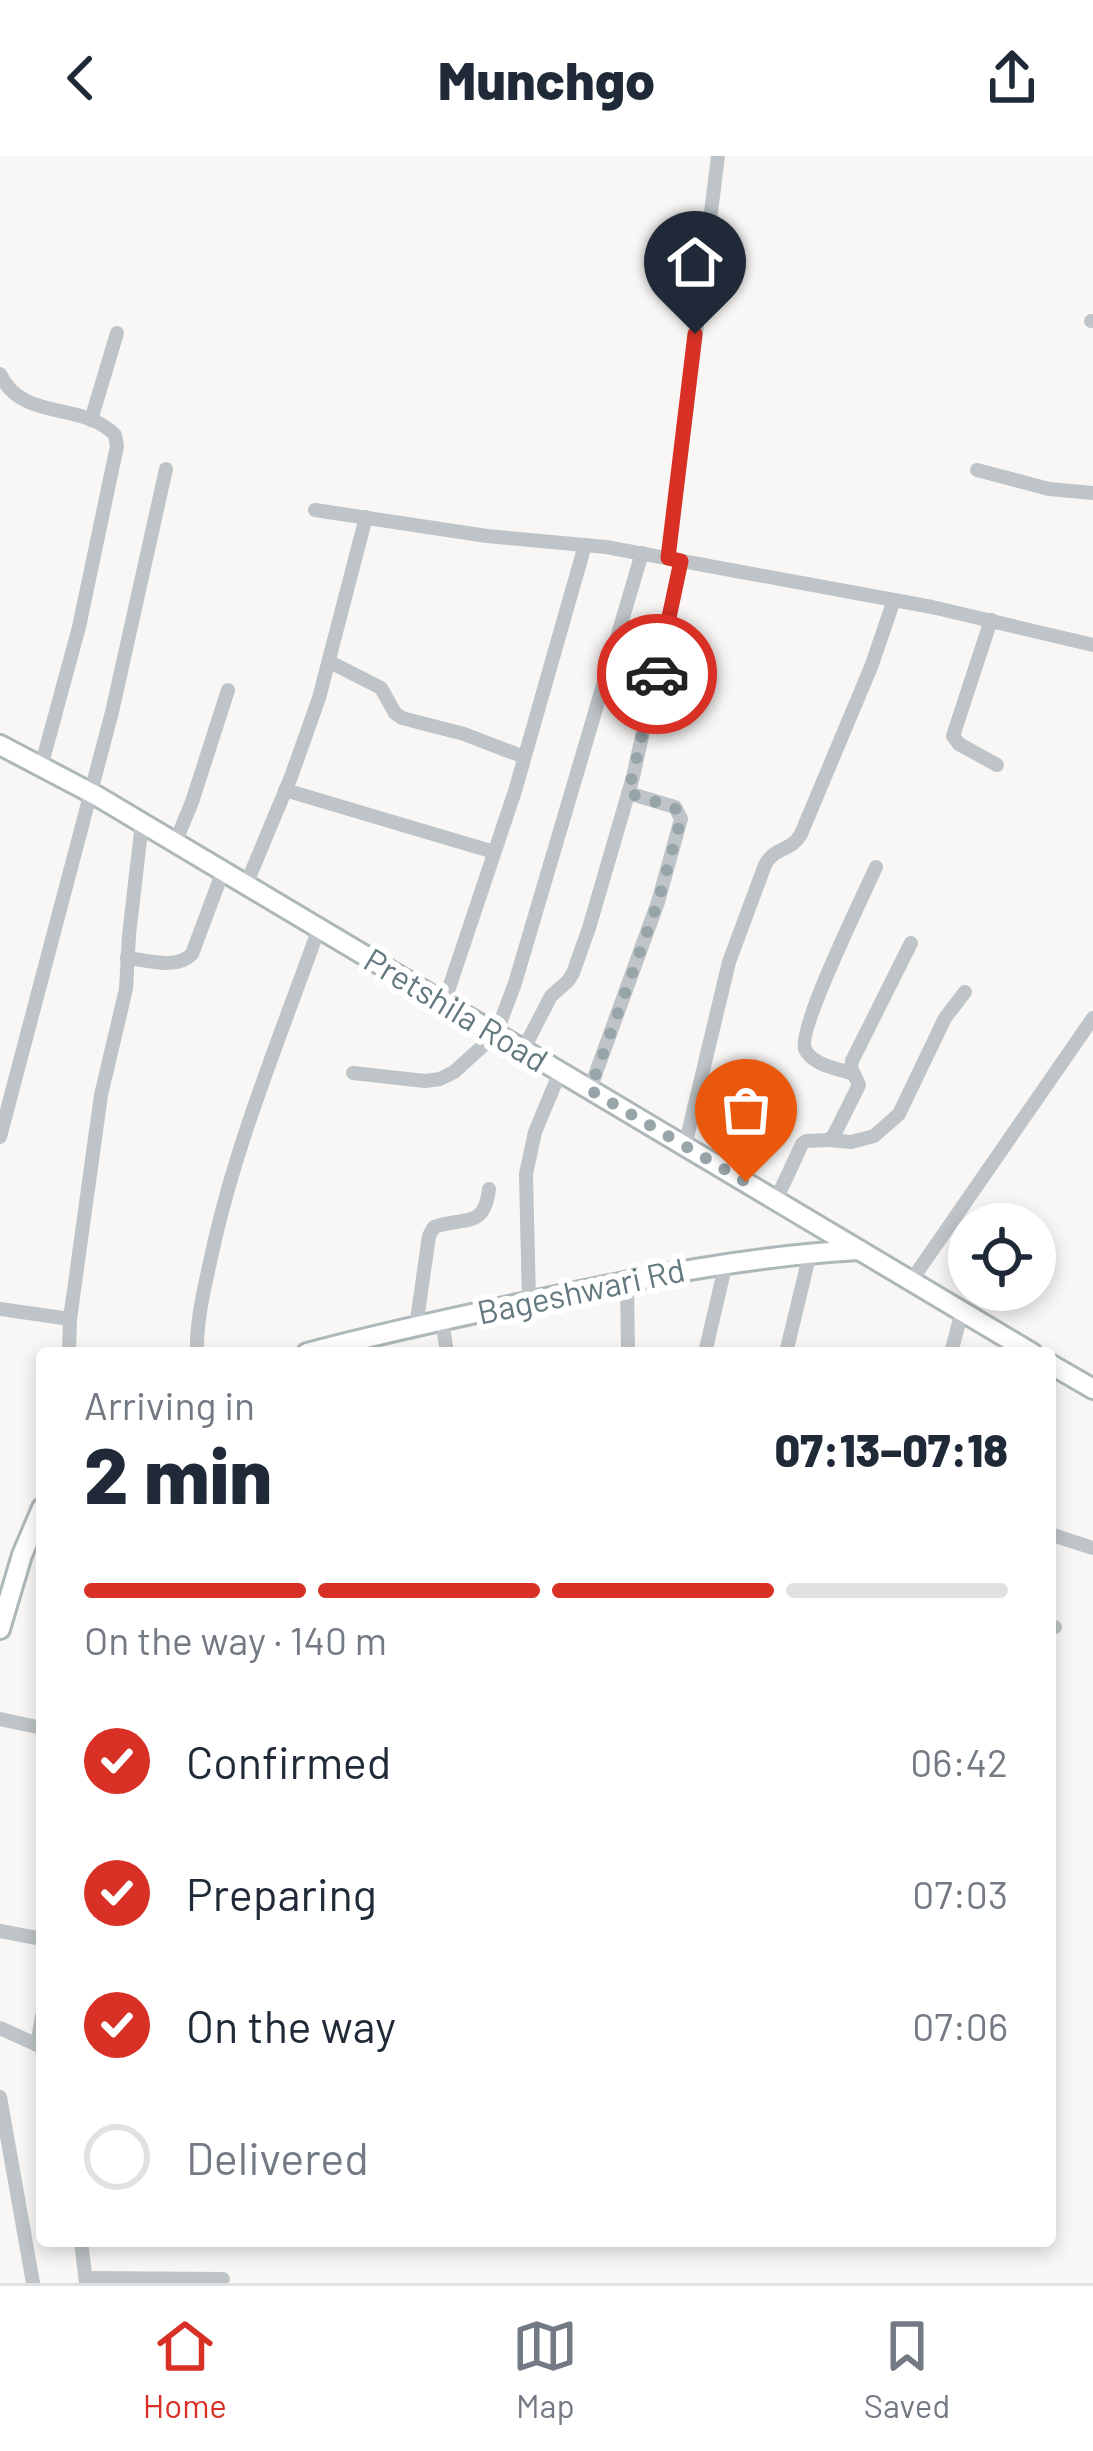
<!DOCTYPE html>
<meta charset="utf-8">
<style>
body{margin:0;font-family:Barlow,sans-serif;background:#f2f2f3;color:#1f2937;height:100vh;display:flex;flex-direction:column;font-size:45px;white-space:nowrap}
*{box-sizing:border-box;margin:0}
p{font-size:39px;color:#747a83}
.icon{flex:none;width:66px;height:66px;fill:none;stroke:currentColor;stroke-width:2;stroke-linecap:round;stroke-linejoin:round}
.map{position:relative;flex:1;overflow:hidden}
.side{position:absolute;left:36px;top:1191px;width:1020px;height:900px;display:flex;flex-direction:column;background:#fff;border-radius:12px;box-shadow:0 6px 18px #0003}
.side>*{flex:none}
.controls{position:absolute;left:948px;top:1047px;display:grid;gap:24px}
.controls a{display:grid;place-items:center;width:108px;height:108px;border-radius:50%;background:#fff;box-shadow:0 6px 18px #0003;font-size:60px}
.pin{position:absolute;display:grid;place-items:center;width:102px;height:102px;color:#fff;margin:-123px -51px;border-radius:50% 50% 50% 0;rotate:-45deg;box-shadow:0 0 12px #0007}
.pin .icon{rotate:45deg}
.courier{position:absolute;display:grid;place-items:center;width:120px;height:120px;margin:-60px;border:9px solid #d93025;border-radius:50%;background:#fff;color:#222;box-shadow:0 3px 15px #0007}
.summary em{font-style:normal;font-weight:800}
.summary div{display:flex;flex-direction:column-reverse}
.summary{display:flex;align-items:center;justify-content:space-between;height:204px;padding:0 48px}
h1{font-size:78px;font-weight:800;line-height:90px}
.bar{display:grid;grid-template-columns:repeat(4,1fr);gap:18px 12px;align-content:center;height:144px;padding:0 48px}
.bar i{height:15px;border-radius:9px;background:#e0e1e3}
.bar .active{background:#d93025}
.bar p{grid-column:span 4}
ol{padding:0 48px;list-style:none}
li{display:flex;align-items:center;gap:36px;height:132px}
li p{margin-inline-start:auto}
li .icon{padding:12px;border-radius:50%;background:#d93025;color:#fff;stroke-width:4}
li:last-child{color:#747a83}
li i{width:66px;height:66px;border:6px solid #e0e1e3;border-radius:50%}
header{display:flex;justify-content:space-between;align-items:center;height:156px;padding:0 48px;background:#fff;font-size:54px;font-weight:800}
.tab-bar{display:flex;justify-content:space-around;align-items:center;height:168px;border-top:3px solid #e0e1e3;background:#fff;font-size:33px;color:#747a83}
.tab-bar a{display:grid;justify-items:center;gap:6px}
.tab-bar .active{color:#d93025}
.map>svg:first-child{display:block}
.lines{fill:none;stroke-linecap:round;stroke-linejoin:round}
.secondary-casing{stroke:#aeb7ba;stroke-width:24}
.street{stroke:#bec4c7;stroke-width:14}
.secondary{stroke:#fff;stroke-width:18}
.done{stroke:#97a4a8;stroke-width:12;stroke-dasharray:0 21.6}
.route{stroke:#d93025;stroke-width:15}
.labels{text-anchor:middle;stroke-width:12;stroke-linejoin:round;paint-order:stroke}
.street-label{font-size:33px;fill:#63787f;stroke:#fff}
</style>
<header><svg class="icon" aria-label="back" viewBox="0 0 24 24"><path d="M15 5l-7 7 7 7"/></svg>Munchgo<svg class="icon" aria-label="share" viewBox="0 0 24 24"><path d="M12 15V3M7 8l5-5 5 5M5 13v7h14v-7"/></svg></header>
<div class="map">
<svg width="1093" height="2127" viewBox="0 0 1093 2127">
<rect width="100%" height="100%" fill="#f8f7f5"/>
<g class="lines">
<!-- secondary casing -->
<g class="secondary-casing">
<g id="secondary">
<path d="M0,589L97,640L1032,1197"/>
<path d="M307,1197C381,1177 456,1161 532,1145C641,1122 748,1100 859,1094"/>
<path d="M1050,1208L1093,1233"/>
<path d="M0,1473L22,1399L42,1352"/>
</g>
</g>
<!-- street -->
<g class="street">
<path d="M1091,165H1093"/>
<path d="M0,218C22,266 83,245 115,279L117,290L79,471L41,611"/>
<path d="M91,264L117,177"/>
<path d="M977,314L1049,333L1093,337"/>
<path d="M315,354L487,380L606,391L932,451L1093,489"/>
<path d="M668,402L718,0"/>
<path d="M991,464L953,580L959,588L997,609"/>
<path d="M330,506L381,532L395,557L402,562L464,578L524,601"/>
<path d="M285,634L494,696"/>
<path d="M175,687L192,646L228,534"/>
<path d="M246,729L291,621L319,542L366,361"/>
<path d="M127,802C148,804 176,814 192,798L223,715"/>
<path d="M444,847L515,635L585,389"/>
<path d="M523,894L551,840L568,825L573,817L589,772L633,621L681,405"/>
<path d="M353,917L425,925L440,923L454,916L496,878L515,827L642,397"/>
<path d="M854,918C839,913 812,909 805,893C797,874 864,738 876,711"/>
<path d="M590,933L658,746L681,663L675,651L628,637"/>
<path d="M0,981L112,556L166,313"/>
<path d="M829,984L851,986L874,980L899,958L945,862L965,836"/>
<path d="M685,990L729,806L765,709C775,690 791,696 801,678L871,511L894,444"/>
<path d="M776,1044L802,988L806,985L829,984L834,979L859,929L851,912L852,905L911,787"/>
<path d="M627,1125L628,1197"/>
<path d="M911,1125L1093,862"/>
<path d="M529,1146L526,1018L535,976L560,916"/>
<path d="M0,1153L70,1163"/>
<path d="M442,1164L447,1197"/>
<path d="M416,1171L429,1080L434,1071C465,1060 484,1074 489,1033"/>
<path d="M69,1197L70,1163L101,939L126,833L129,779L142,667"/>
<path d="M197,1197C196,1163 205,1130 212,1097C236,986 281,879 319,772"/>
<path d="M705,1197L726,1107"/>
<path d="M786,1197L810,1097"/>
<path d="M951,1197L962,1155"/>
<path d="M1050,1378L1093,1392"/>
<path d="M1050,1471H1055"/>
<path d="M0,1563L42,1572"/>
<path d="M0,1775L42,1783"/>
<path d="M0,1872L42,1891"/>
<path d="M37,1889L42,1860"/>
<path d="M0,1941L33,2127"/>
<path d="M81,2085L86,2127"/>
<path d="M86,2122L223,2123"/>
</g>
<!-- secondary -->
<use href="#secondary" class="secondary"/>
</g>
<g class="lines">
<!-- done -->
<path class="done" d="M657,518L628,637L675,652L681,663L658,746L590,934L746,1026"/>
<!-- route -->
<path class="route" d="M657,518L681,405L668,402L695,178"/>
</g>
<g class="labels">
<!-- street labels -->
<g class="street-label">
<text transform="translate(456 854) rotate(31)" y="12">Pretshila Road</text>
<text transform="translate(581 1135) rotate(-12)" y="12">Bageshwari Rd</text>
</g>
</g>
</svg>
<div class="controls">
<a><svg class="icon" aria-label="locate" viewBox="0 0 24 24"><circle cx="12" cy="12" r="6"/><path d="M12 2v4M12 18v4M2 12h4M18 12h4"/></svg></a>
</div>
<div class="pin" style="left:746px;top:1026px;background:#ea580c"><svg class="icon" aria-label="bag" viewBox="0 0 24 24"><path d="M5 8h14l-1 12H6zM9 8a3 3 0 0 1 6 0"/></svg></div>
<div class="pin" style="left:695px;top:178px;background:#1f2937"><svg class="icon" aria-label="home" viewBox="0 0 24 24"><path d="M3 11l9-7 9 7M6 9v11h12V9"/></svg></div>
<div class="courier" style="left:657px;top:518px"><svg class="icon" aria-label="car" viewBox="0 0 24 24"><path d="M5 17H2v-5l4-1 3-4h7l3 4 3 1v5h-3M9 17h6M6 11h13"/><circle cx="7" cy="17" r="2"/><circle cx="17" cy="17" r="2"/></svg></div>
<section class="side">
<div class="summary"><div><h1>2 min</h1><p>Arriving in</p></div><em>07:13–07:18</em></div>
<div class="bar"><i class="active"></i><i class="active"></i><i class="active"></i><i></i><p>On the way · 140 m</p></div>
<ol>
<li><svg class="icon" aria-label="check" viewBox="0 0 24 24"><path d="M5 12l5 5 9-10"/></svg>Confirmed<p>06:42</p></li>
<li><svg class="icon" aria-label="check" viewBox="0 0 24 24"><path d="M5 12l5 5 9-10"/></svg>Preparing<p>07:03</p></li>
<li><svg class="icon" aria-label="check" viewBox="0 0 24 24"><path d="M5 12l5 5 9-10"/></svg>On the way<p>07:06</p></li>
<li><i></i>Delivered</li>
</ol>
</section>
</div>
<nav class="tab-bar">
<a class="active"><svg class="icon" aria-label="home" viewBox="0 0 24 24"><path d="M3 11l9-7 9 7M6 9v11h12V9"/></svg>Home</a>
<a><svg class="icon" aria-label="map" viewBox="0 0 24 24"><path d="M3 6l6-2 6 2 6-2v14l-6 2-6-2-6 2zM9 4v14M15 6v14"/></svg>Map</a>
<a><svg class="icon" aria-label="saved" viewBox="0 0 24 24"><path d="M7 4h10v16l-5-4-5 4z"/></svg>Saved</a>
</nav>
